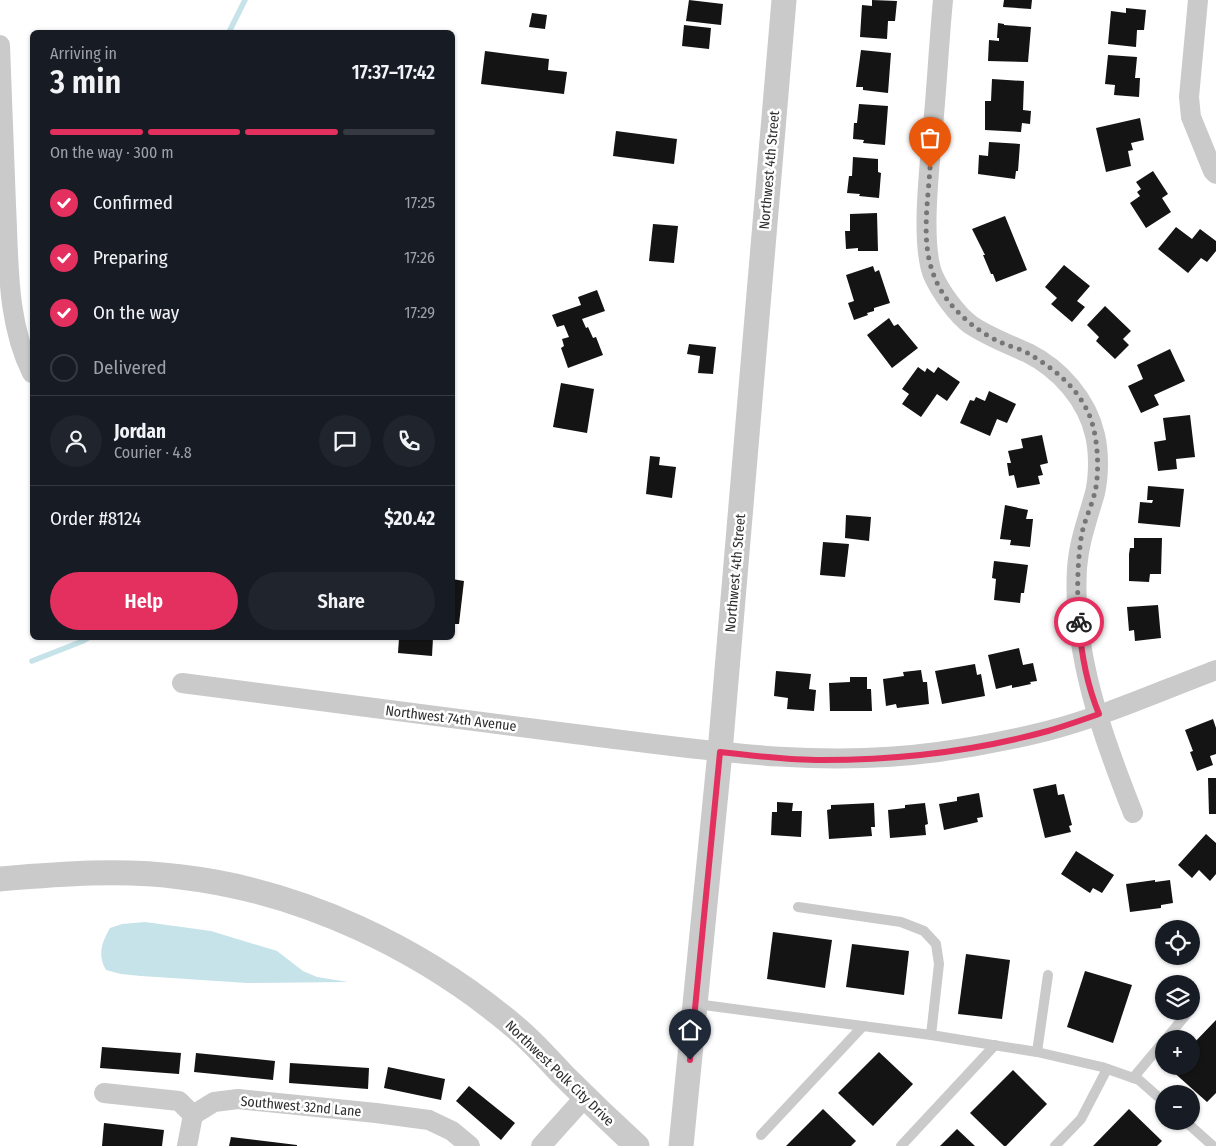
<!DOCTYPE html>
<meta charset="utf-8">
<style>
body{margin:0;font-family:"Fira Sans Condensed",sans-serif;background:#20242c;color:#f1f3f6;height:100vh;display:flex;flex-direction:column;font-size:19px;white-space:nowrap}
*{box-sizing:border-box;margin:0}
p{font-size:16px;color:#9ea1a6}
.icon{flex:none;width:28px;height:28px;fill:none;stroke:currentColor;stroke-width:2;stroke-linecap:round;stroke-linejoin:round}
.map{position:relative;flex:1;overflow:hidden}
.details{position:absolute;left:30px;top:30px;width:425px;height:610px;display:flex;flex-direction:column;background:#171b24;border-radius:8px;box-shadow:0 1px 4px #0004}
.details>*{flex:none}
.buttons{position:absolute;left:1155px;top:920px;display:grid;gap:10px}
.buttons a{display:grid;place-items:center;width:45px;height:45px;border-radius:50%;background:#171b24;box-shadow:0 1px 4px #0004;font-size:25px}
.pin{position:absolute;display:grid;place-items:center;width:42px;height:42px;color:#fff;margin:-51px -21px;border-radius:50% 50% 50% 0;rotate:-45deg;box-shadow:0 0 5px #0007}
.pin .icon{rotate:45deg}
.courier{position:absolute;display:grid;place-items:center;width:50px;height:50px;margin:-25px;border:4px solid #e3305f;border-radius:50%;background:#fff;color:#222;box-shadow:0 1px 6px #0007}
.headline em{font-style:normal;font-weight:600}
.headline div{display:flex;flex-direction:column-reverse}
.headline{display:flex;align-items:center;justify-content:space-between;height:85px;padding:0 20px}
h1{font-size:32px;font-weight:600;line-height:38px}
.bar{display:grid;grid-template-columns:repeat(4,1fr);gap:8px 5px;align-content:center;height:60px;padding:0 20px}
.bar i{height:6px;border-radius:4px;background:#363941}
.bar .current{background:#e3305f}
.bar p{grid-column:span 4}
.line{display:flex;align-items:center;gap:12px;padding:0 20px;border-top:1px solid #363941}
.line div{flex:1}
.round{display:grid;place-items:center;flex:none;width:52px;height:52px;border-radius:26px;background:#20242c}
ol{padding:0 20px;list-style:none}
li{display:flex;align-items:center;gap:15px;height:55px}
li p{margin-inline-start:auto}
li .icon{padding:5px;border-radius:50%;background:#e3305f;color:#fff;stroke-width:4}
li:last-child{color:#9ea1a6}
li i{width:28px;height:28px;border:2px solid #363941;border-radius:50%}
.action{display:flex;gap:10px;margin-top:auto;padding:10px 20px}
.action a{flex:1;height:58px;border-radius:30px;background:#e3305f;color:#fff;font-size:20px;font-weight:600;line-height:58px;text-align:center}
.action a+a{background:#20242c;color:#f1f3f6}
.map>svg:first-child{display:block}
.water{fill:#c6e3ea}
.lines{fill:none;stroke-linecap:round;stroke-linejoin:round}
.stream{stroke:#c6e3ea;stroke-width:5.5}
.building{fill:#141414}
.service{stroke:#cacaca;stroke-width:10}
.minor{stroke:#cacaca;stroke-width:20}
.tertiary{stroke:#cacaca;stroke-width:25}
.done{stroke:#767676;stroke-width:5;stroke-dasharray:0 9}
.route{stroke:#e3305f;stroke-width:6}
.labels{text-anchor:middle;stroke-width:5;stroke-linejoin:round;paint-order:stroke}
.street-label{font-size:14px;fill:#2d2d2d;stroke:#fff}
</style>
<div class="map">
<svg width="1216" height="1146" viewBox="0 0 1216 1146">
<rect width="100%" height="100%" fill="#fff"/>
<!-- water -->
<path class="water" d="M145,922L211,931L277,951L303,971L317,977L348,982L247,983L141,976L121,974L106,970C97,955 102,942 110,928L122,924Z"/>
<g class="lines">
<!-- stream -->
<g class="stream">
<path d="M229,32L245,0"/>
<path d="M32,661L83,641L88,638"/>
</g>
</g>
<!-- building -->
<g class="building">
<path d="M689,0L723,4L721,25L686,21Z"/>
<path d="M872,0L897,1L895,21H888L887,39L860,37L862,5L872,6Z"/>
<path d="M1004,0H1032L1031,9L1003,7Z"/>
<path d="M1126,8L1146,10L1144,30H1137L1136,47L1108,44L1111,11L1126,13Z"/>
<path d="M532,13L547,15L545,29L529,27Z"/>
<path d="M998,23L1004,24V25L1031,27L1028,62L988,61L989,40L999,41V38H997Z"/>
<path d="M684,25L711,28L709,49L682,46Z"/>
<path d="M861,50L891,53L888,93L863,90V87H856Z"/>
<path d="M485,51L549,59L548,70L567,72L564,94L481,84Z"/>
<path d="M1108,55L1137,57L1135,78H1140L1139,97L1114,95L1115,85L1105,84Z"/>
<path d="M992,79L1024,81L1023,110L1031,111L1030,124L1022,123L1021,132L985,130V101H991Z"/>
<path d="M859,104L888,106L885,145L863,143L864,140L853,139L854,123H857Z"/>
<path d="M1140,118L1144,140L1131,143L1133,150L1128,151L1131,166L1106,172L1096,128Z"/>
<path d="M616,131L677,139L674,164L613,156Z"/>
<path d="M989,142L1020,144L1018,171H1016L1015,179L978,174L979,155L988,156Z"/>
<path d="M853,157L878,159V172L881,173L879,198L859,196L860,194L847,193L849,176H852Z"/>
<path d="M1153,171L1168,194L1162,198L1171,212L1146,228L1130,203L1140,196L1137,192L1141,189L1136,182Z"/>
<path d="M877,213L878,251H858V248L846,249L845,231H850V214Z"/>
<path d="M1005,216L1027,270L996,282L993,274H991L983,255H985L972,229Z"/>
<path d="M653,224L678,226L674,263L649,261Z"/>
<path d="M1176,227L1192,239L1200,229L1216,241V251L1207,262L1201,258L1188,273L1158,249Z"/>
<path d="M1064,265L1090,286L1077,301L1085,307L1072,322L1051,304L1057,298L1045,287Z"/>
<path d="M873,266L875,272L879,270L890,303L874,308V311L867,313L868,315L854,320L848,303L854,301L846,275Z"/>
<path d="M597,290L605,311L582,319L586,328L588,327L593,338L596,337L603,355L568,368L561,348L564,346L562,339L569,337L564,325L557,327L552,315L581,305L578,297Z"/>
<path d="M1105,306L1131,331L1123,339L1129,345L1115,359L1096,341L1099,337L1087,325Z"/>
<path d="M889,318L894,326L898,324L918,348L892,368L867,335Z"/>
<path d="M689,344L716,347L713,374L698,373L700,356L687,354Z"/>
<path d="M1170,349L1185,381L1154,395L1159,405L1141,413L1128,386L1143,379L1137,365Z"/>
<path d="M918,367L925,372L927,368L934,373L938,367L960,382L947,401L937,394L921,417L902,404L909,394L902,389Z"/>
<path d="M561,383L594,389L587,433L553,427Z"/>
<path d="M989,391L1016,404L1007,423L997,419L990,436L960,423L970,400L974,401L976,397L985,401Z"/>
<path d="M1190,415L1195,457L1176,459L1177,469L1158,471L1154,442L1166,440L1163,418Z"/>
<path d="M1042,435L1048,463L1040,465L1043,475L1038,476L1040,484L1017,488L1014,475L1009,476L1007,463H1011L1008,451L1023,448L1021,439Z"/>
<path d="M650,456L660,457L659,465L676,467L672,498L646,494Z"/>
<path d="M1148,486L1184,489L1180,527L1138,523L1140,502L1152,503L1153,500H1147Z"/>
<path d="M1005,505L1028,510L1026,519H1033L1030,547L1010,545L1011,540L1000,539Z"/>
<path d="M846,515L871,517L869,541L845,538Z"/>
<path d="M1134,538H1162L1161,574H1150L1149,582L1129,581V554L1130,548H1134Z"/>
<path d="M823,542L849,544L845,577L820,575Z"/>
<path d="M994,561L1028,565L1024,593H1021L1020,603L994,600L996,579L992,578Z"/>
<path d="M452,579L464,581L459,624H452Z"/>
<path d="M1158,605L1161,638L1135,641L1134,630L1129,631L1127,607Z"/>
<path d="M399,638H433L432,656L398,653Z"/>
<path d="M1019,648L1023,665L1033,663L1037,681L1030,682L1031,684L1012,688V685L996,689L988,655Z"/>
<path d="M975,664L977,675L981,674L985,696L942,704L935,671Z"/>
<path d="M921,670L923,682H927L929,704L897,708L896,704L886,706L883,679L904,676L903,672Z"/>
<path d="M776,671L811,674L809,689L816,690L814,711L787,709L788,698L774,696Z"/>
<path d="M850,677H867V689H871L872,711H830L829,683L850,682Z"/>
<path d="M1213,719L1216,728V754L1210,756L1213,765L1197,771L1190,752L1193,751L1185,730Z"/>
<path d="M1208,778H1216V814H1209Z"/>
<path d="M1056,784L1058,795L1064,794L1072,825L1069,826L1071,832L1045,838L1033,789Z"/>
<path d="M979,793L983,817L977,818L978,822L944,830L939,804L957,801V797Z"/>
<path d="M777,802L793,803L792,811H802L801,837L771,835L772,812H777Z"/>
<path d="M874,803L875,827H871L872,836L829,839L827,810L831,809V805Z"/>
<path d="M925,803L928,824L925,825L926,835L890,838L888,810L905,808V805Z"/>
<path d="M1206,834L1216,843V874L1210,881L1199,870L1192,878L1178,865Z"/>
<path d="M1076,851L1114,875L1102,893L1093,888L1090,893L1061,874Z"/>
<path d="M1155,880V882L1170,880L1173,903L1161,905V908L1130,912L1126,884Z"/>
<path d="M773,932L832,940L825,988L767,979Z"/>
<path d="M852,944L909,951L904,995L846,987Z"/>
<path d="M966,954L1010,960L1002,1019L958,1014Z"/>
<path d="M1085,971L1132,985L1113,1043L1067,1027Z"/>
<path d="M1216,1020V1093L1207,1102L1170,1069L1172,1066H1191V1046Z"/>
<path d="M102,1047L181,1053L179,1074L100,1068Z"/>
<path d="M879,1052L913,1084L873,1126L838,1093Z"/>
<path d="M196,1053L275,1061L273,1080L194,1072Z"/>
<path d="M290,1063L369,1068L368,1089L289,1083Z"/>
<path d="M388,1067L445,1079L441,1100L384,1088Z"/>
<path d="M1013,1070L1047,1104L1006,1146H1004L970,1113Z"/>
<path d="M469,1086L515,1123L501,1140L456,1101Z"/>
<path d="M823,1109L856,1141L851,1146H786Z"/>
<path d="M1129,1109L1162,1141L1157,1146H1093Z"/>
<path d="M104,1123L164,1130L162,1146H102Z"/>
<path d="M957,1129L975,1146H940Z"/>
<path d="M231,1137L297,1145V1146H229Z"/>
</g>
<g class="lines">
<!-- service -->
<g class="service">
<path d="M798,907L901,922L924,931L936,944L939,964L931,1035"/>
<path d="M696,1004L931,1035L1037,1052L1102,1067L1139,1080L1164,1102"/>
<path d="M1166,1039L1189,1011"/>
<path d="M1037,1052L1048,975"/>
<path d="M1133,1078L1164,1041"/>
<path d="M1185,1121L1213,1146"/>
<path d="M761,1135L863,1026"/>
<path d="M901,1146L995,1045"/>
<path d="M1055,1146L1081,1119L1107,1069"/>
</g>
<!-- minor -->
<g class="minor">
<path d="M943,0C939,42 937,84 933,126C930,163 920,243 933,275C940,291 957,315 971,325C989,337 1008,344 1028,353C1060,369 1087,400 1095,435C1099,452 1099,475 1095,493C1088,518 1079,541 1077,568C1072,653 1102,735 1133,813"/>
<path d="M1198,0L1189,97L1191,117L1213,171L1216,174"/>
<path d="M0,45C2,99 4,152 6,205C9,261 6,321 32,373"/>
<path d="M182,683C313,700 444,717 575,734C697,749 815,769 938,752C974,747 1011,740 1047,731C1105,716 1160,691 1216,670"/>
<path d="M104,1093L179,1101L193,1115L214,1102L238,1099L376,1113L429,1120L452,1131L470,1146"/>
<path d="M187,1146L193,1115"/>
<path d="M541,1146L585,1097"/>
</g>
<!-- tertiary -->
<g class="tertiary">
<path d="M0,879C61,874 121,869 181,877C302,891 423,949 515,1027C532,1041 548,1059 563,1075C587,1099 612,1123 637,1146"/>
<path d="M681,1146L720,752L784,0"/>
</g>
</g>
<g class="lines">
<!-- done -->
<path class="done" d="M930,168C928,201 921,241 933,273C943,303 972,329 1000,342C1010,347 1022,349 1031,355C1053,368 1076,387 1087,410C1098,431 1100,470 1095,492C1091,508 1083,523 1081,539C1077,567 1077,595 1079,622"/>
<!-- route -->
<path class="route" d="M690,1060L720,752C754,756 788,760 822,760C898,760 975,751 1048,731C1065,726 1082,720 1099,714C1087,685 1081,653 1079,622"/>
</g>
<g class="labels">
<!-- street labels -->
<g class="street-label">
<text transform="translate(769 170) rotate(-85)" y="5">Northwest 4th Street</text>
<text transform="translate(735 573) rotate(-85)" y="5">Northwest 4th Street</text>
<text transform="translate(451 718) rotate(7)" y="5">Northwest 74th Avenue</text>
<text transform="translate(560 1073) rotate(44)" y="5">Northwest Polk City Drive</text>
<text transform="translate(301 1106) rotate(5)" y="5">Southwest 32nd Lane</text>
</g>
</g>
</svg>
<div class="buttons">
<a><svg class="icon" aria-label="locate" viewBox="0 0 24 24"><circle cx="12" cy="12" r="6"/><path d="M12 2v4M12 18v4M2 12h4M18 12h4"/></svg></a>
<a><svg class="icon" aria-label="layers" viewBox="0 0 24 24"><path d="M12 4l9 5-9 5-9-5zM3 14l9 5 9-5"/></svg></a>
<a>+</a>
<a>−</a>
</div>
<div class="pin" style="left:930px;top:168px;background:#ea580c"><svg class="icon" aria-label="bag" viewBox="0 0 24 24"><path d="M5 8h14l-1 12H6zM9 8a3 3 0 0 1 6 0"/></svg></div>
<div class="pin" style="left:690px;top:1060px;background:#1f2937"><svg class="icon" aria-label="home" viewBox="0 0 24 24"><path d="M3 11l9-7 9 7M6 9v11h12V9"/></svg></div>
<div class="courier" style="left:1079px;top:622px"><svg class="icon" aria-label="bike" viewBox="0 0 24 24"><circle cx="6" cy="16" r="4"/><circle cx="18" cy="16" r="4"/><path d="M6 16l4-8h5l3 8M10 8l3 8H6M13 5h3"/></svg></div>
<section class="details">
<div class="headline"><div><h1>3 min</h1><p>Arriving in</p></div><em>17:37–17:42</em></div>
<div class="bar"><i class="current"></i><i class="current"></i><i class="current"></i><i></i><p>On the way · 300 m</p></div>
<ol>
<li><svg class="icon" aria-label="check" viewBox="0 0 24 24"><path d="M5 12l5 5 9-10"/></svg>Confirmed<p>17:25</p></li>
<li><svg class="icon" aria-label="check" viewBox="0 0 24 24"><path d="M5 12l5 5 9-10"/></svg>Preparing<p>17:26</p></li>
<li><svg class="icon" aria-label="check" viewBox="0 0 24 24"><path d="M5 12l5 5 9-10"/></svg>On the way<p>17:29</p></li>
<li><i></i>Delivered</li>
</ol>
<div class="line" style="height:90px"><a class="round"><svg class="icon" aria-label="person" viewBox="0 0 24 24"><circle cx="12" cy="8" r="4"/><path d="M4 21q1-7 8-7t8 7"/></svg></a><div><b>Jordan</b><p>Courier · 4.8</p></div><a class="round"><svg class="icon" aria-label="chat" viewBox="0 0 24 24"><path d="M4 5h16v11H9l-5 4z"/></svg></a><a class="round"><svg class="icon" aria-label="phone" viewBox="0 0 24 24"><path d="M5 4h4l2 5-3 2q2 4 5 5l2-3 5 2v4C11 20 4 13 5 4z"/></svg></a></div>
<div class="line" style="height:65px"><div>Order #8124</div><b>$20.42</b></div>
<div class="action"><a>Help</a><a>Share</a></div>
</section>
</div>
